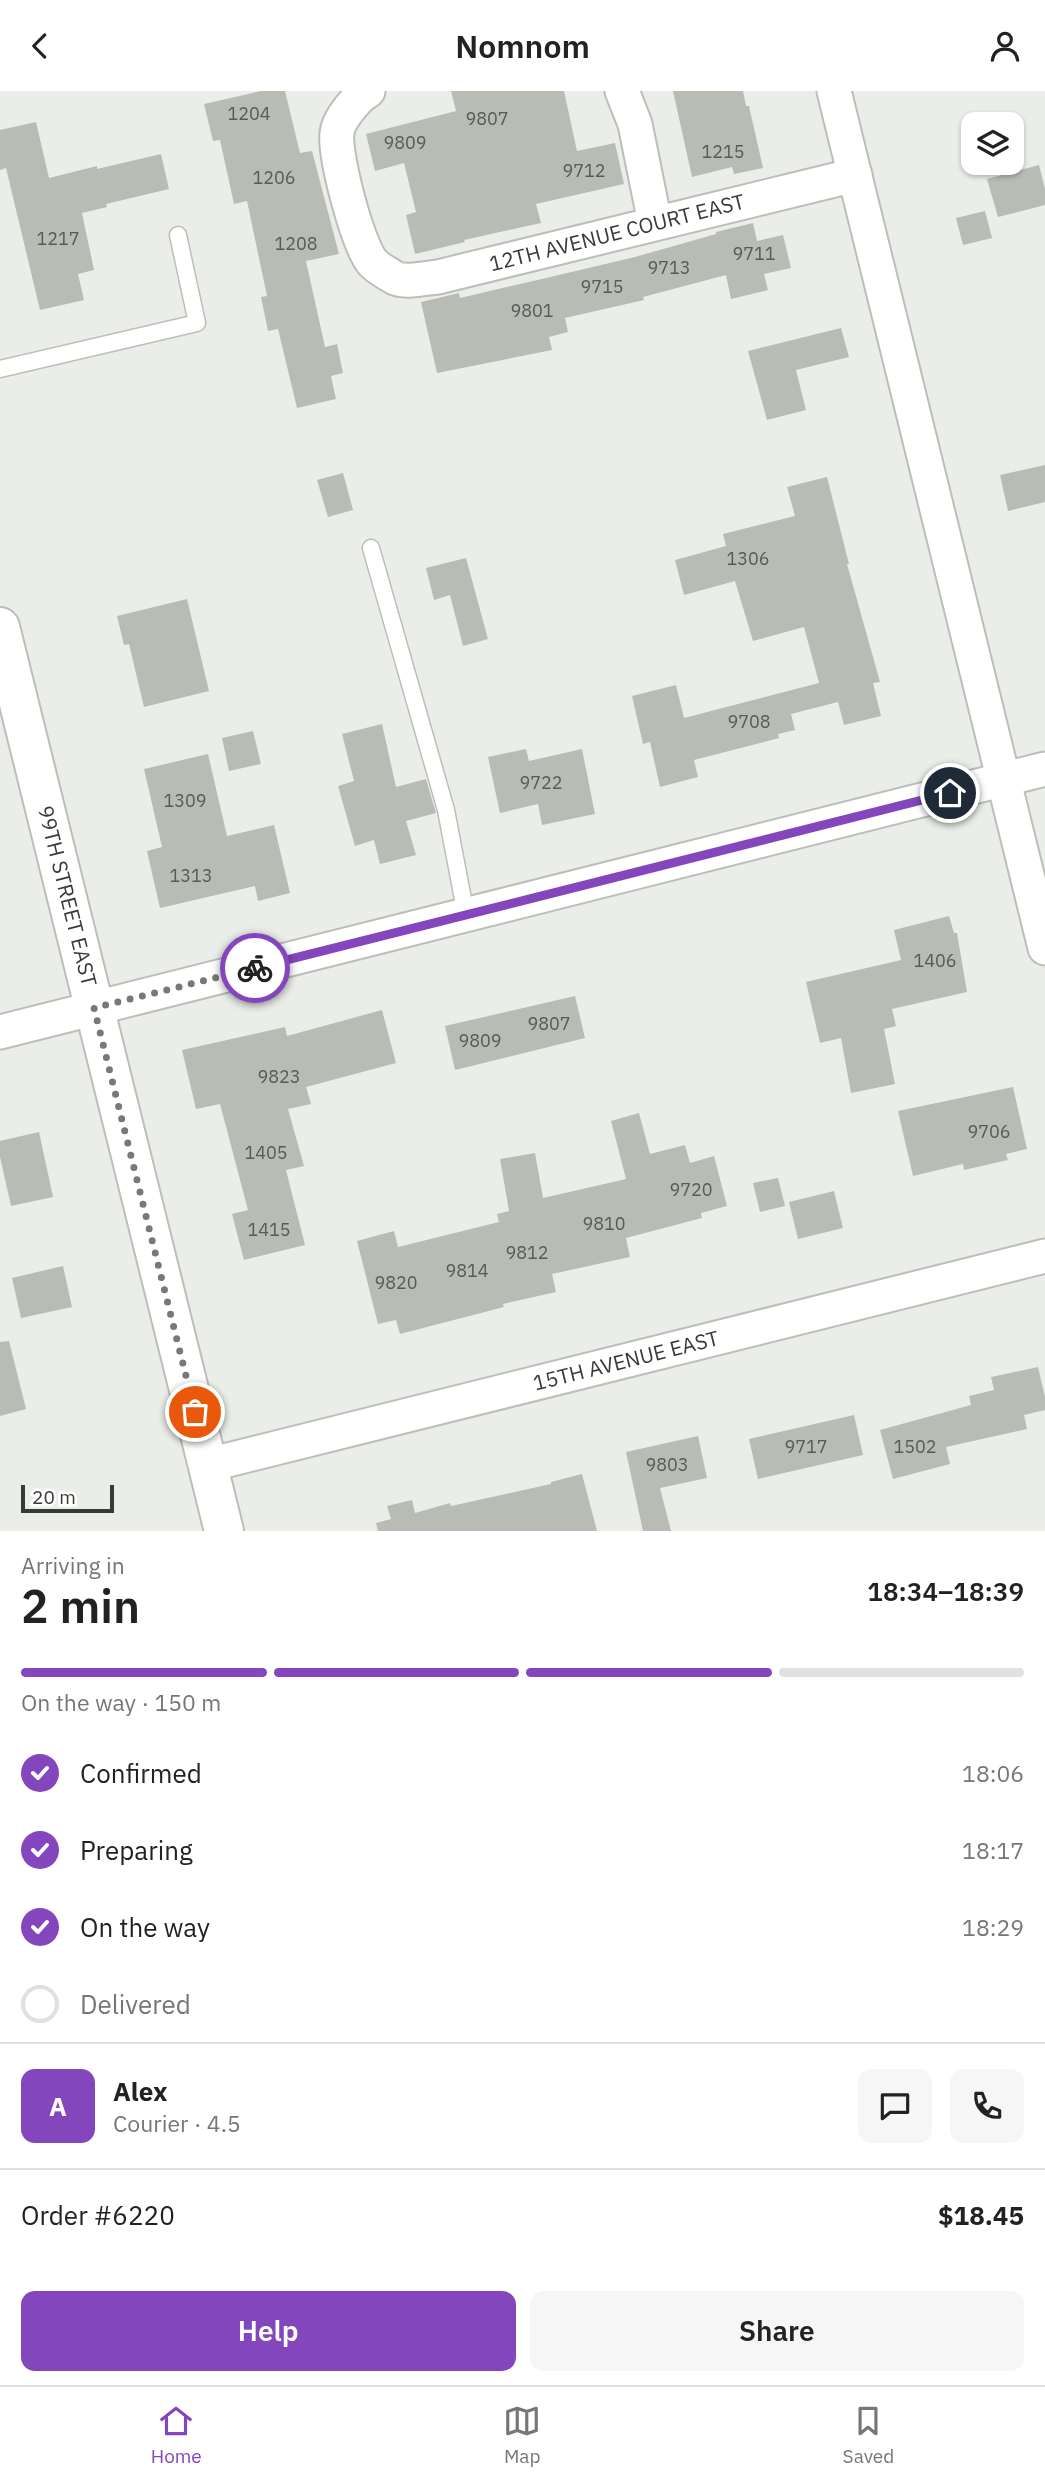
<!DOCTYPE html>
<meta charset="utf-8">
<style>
body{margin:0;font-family:"IBM Plex Sans",sans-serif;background:#f6f6f6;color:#222;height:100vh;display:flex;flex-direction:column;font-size:26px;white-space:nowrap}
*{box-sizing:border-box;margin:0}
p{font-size:23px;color:#767676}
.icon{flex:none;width:38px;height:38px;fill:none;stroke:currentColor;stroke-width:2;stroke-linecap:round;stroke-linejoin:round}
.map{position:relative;height:1440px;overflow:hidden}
.sheet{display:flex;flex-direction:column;background:#fff;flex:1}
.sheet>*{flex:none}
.tools{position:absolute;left:961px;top:21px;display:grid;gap:14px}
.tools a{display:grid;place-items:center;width:63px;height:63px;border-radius:14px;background:#fff;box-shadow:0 2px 5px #0004;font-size:35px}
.scale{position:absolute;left:21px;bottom:18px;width:93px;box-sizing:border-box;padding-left:7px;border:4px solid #383a37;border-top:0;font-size:19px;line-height:24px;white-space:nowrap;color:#383a37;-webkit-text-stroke:5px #fff;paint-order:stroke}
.pin{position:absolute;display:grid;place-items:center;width:60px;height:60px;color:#fff;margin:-30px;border:4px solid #fff;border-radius:50%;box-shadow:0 2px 7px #0007}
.courier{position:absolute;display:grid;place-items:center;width:70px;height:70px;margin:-35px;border:5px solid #8346bc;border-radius:50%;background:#fff;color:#222;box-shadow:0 2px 9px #0007}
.summary em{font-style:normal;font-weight:600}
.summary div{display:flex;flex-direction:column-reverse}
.summary{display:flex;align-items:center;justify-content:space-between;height:119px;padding:0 21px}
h1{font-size:46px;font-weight:600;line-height:52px}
.bar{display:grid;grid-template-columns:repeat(4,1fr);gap:10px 7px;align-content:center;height:84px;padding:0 21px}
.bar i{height:9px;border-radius:5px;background:#e0e0e0}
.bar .active{background:#8346bc}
.bar p{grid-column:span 4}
.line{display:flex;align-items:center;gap:18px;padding:0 21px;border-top:2px solid #e0e0e0}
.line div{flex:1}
.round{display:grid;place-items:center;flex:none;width:74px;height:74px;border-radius:14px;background:#f6f6f6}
ol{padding:0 21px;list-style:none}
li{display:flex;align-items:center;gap:21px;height:77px}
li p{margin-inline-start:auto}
li .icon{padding:7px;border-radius:50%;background:#8346bc;color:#fff;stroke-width:4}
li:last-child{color:#767676}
li i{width:38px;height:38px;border:4px solid #e0e0e0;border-radius:50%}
.button{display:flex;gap:14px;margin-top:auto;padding:14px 21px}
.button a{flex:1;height:80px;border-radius:14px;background:#8346bc;color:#fff;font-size:28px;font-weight:600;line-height:80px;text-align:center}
.button a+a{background:#f6f6f6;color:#222}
header{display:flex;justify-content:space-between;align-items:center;height:91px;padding:0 21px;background:#fff;font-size:32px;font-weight:600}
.tab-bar{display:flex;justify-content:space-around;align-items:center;height:98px;border-top:2px solid #e0e0e0;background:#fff;font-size:19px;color:#767676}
.tab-bar a{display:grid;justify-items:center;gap:4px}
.tab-bar .active{color:#8346bc}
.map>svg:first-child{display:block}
.building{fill:#b9bcb5}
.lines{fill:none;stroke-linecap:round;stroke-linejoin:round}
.lane-casing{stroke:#bcbfb9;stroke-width:19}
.street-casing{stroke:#bcbfb9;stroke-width:37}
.secondary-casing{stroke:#bcbfb9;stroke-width:42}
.lane{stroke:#fff;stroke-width:16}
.street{stroke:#fff;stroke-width:33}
.secondary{stroke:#fff;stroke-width:38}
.done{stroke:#777975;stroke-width:7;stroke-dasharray:0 12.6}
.route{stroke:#8346bc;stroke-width:9}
.labels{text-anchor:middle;stroke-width:7;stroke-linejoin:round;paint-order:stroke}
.number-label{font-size:18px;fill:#585a56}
.street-label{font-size:21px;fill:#383a37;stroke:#fff}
</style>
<header><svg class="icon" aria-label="back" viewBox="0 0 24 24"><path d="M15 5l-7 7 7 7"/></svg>Nomnom<svg class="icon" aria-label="person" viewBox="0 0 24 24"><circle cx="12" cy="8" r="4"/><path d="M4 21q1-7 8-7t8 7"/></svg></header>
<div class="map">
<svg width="1045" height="1440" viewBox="0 0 1045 1440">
<rect width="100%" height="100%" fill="#ebeee8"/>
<!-- building -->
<g class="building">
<path d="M261,0H285L300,62L312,60L339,163L306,170L325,256L337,253L343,282L331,285L336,308L297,317L278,238L268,240L261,206L267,205L247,110L234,113L220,49L213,50L204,13Z"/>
<path d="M451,0H564L577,60L615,52L624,93L536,113L541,132L464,149L465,151L415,163L406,124L416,121L404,72L375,80L366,43L456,20Z"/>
<path d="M673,0H743L746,15H749L763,77L734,83L732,76L692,86Z"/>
<path d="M36,31L49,87L97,75V78L161,63L169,98L106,113L107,116L82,122L94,179L78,183L84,209L40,219L6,77L0,79V39Z"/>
<path d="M1039,74L1045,98V114L998,126L987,88Z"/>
<path d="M985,120L992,147L963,154L956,127Z"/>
<path d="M753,132L757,150L783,144L791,177L764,183L768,199L731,208L726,184L643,206L644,209L565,227L568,241L549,246L552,259L437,282L421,211L459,202L460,207L546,187L635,166L716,143V141Z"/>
<path d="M841,237L849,266L796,279L806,319L767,329L748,260Z"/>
<path d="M1045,374V411L1008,420L1000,384Z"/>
<path d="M343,382L353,419L328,426L317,389Z"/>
<path d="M827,386L849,473H847L880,591L873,592L881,625L844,634L838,611L791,623L795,639L778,643L779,647L694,669L698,686L660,696L650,651L643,653L632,605L676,594L684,627L819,592L804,536L753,550L735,490L684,504L675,469L726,455L723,443L795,425L787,396Z"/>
<path d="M466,467L488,548L463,555L450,504L434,509L426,477Z"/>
<path d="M187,508L209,600L144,616L129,553L124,554L117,525Z"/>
<path d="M382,633L396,696L426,688L436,722L406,730L416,764L380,773L374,749L355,755L338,695L354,690L342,643Z"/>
<path d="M253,640L261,673L229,680L222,647Z"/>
<path d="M526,658L529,670L582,658L595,723L542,734L538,713L500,722L488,666Z"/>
<path d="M208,663L227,745L274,734L290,802L258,810L255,795L160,817L147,760L162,756L144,678Z"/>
<path d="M949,825L954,842H957L967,901L892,918L896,935L884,938L895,993L851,1002L841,947L820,952L806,891L901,869L894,839Z"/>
<path d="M575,905L585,947L455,979L445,935Z"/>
<path d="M382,919L396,972L306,996L311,1013L288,1018L304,1075L286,1079L305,1154L244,1169L232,1123L248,1119L220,1013L196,1018L182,959L285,936L287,945Z"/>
<path d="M1013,996L1027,1058L1006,1063L1008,1069L964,1079L963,1073L913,1085L898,1020Z"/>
<path d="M639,1022L650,1063L685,1054L690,1072L714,1065L727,1115L701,1122L702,1127L626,1147L630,1166L552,1183L556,1201L503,1213L504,1216L400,1243L396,1229L378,1233L357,1150L394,1140L398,1156L499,1131L497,1123L509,1120L500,1068L535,1062L543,1107L626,1088L611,1030Z"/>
<path d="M39,1041L53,1106L11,1115L0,1066V1050Z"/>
<path d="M778,1087L785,1115L760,1121L753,1092Z"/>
<path d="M834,1100L843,1137L798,1148L789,1111Z"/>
<path d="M63,1175L72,1216L21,1227L12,1187Z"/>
<path d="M9,1250L26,1318L0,1325V1251Z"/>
<path d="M1038,1276L1045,1306V1319L1024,1324L1027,1338L946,1356L950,1373L893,1388L880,1339L971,1314L969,1305L994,1299L991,1286Z"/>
<path d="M854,1324L863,1364L758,1388L749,1348Z"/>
<path d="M698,1345L707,1387L660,1397L671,1440H643L626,1361Z"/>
<path d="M582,1383L597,1440H378L376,1432L391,1428L387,1415L412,1409L415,1422L450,1412L451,1415L551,1393V1391Z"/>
</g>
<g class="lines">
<!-- lane casing -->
<g class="lane-casing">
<g id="lane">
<path d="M0,278L197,232L178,144"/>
<path d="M371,457L446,719L466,824"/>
</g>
</g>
<!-- street casing -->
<g class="street-casing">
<g id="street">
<path d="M368,0C357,6 338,29 337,42C334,64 358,156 373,172C378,177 388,183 395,187C406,192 426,187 438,186L855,84"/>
<path d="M622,0L635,33L655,132"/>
<path d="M834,0L1045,857"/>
<path d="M0,941L1045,678"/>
<path d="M208,1374L1045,1165"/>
</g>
</g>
<!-- secondary casing -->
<g class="secondary-casing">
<path id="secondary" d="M0,536L224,1440"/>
</g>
<!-- lane -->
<use href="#lane" class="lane"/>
<!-- street -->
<use href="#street" class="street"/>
<!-- secondary -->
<use href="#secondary" class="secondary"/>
</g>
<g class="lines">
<!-- done -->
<path class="done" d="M195,1321L94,917L255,877"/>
<!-- route -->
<path class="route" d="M255,877L950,702"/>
</g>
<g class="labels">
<!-- number labels -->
<g class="number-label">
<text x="249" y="29">1204</text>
<text x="487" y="34">9807</text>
<text x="405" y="58">9809</text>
<text x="723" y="67">1215</text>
<text x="584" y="86">9712</text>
<text x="274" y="93">1206</text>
<text x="58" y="154">1217</text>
<text x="296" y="159">1208</text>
<text x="754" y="169">9711</text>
<text x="669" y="183">9713</text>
<text x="602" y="202">9715</text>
<text x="532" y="226">9801</text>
<text x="748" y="474">1306</text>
<text x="749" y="637">9708</text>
<text x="541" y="698">9722</text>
<text x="185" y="716">1309</text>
<text x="191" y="791">1313</text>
<text x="935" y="876">1406</text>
<text x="549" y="939">9807</text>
<text x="480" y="956">9809</text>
<text x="279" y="992">9823</text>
<text x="989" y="1047">9706</text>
<text x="266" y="1068">1405</text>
<text x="691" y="1105">9720</text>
<text x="604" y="1139">9810</text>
<text x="269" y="1145">1415</text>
<text x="527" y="1168">9812</text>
<text x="467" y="1186">9814</text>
<text x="396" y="1198">9820</text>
<text x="806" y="1362">9717</text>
<text x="915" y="1362">1502</text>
<text x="667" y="1380">9803</text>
</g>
<!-- street labels -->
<g class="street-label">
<text transform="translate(617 142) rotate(-14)" y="7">12TH AVENUE COURT EAST</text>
<text transform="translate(67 805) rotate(76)" y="7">99TH STREET EAST</text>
<text transform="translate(626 1270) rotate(-14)" y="7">15TH AVENUE EAST</text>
</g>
</g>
</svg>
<div class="tools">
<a><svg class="icon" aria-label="layers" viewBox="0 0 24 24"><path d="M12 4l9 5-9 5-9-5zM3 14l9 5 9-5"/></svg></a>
</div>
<div class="scale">20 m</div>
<div class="pin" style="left:195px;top:1321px;background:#ea580c"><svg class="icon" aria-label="bag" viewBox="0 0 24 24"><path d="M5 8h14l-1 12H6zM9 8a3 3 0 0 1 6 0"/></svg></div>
<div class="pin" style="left:950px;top:702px;background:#1f2937"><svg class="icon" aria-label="home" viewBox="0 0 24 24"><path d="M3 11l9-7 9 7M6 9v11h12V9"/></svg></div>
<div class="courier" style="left:255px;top:877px"><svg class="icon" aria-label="bike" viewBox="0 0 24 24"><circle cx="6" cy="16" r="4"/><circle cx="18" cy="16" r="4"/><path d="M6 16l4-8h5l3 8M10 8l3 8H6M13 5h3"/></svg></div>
</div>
<section class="sheet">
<div class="summary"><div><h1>2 min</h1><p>Arriving in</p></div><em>18:34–18:39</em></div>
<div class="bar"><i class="active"></i><i class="active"></i><i class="active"></i><i></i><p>On the way · 150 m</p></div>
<ol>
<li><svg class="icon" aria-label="check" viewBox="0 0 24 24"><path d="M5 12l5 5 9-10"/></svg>Confirmed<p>18:06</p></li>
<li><svg class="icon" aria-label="check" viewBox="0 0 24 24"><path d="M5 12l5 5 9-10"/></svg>Preparing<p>18:17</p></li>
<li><svg class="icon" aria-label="check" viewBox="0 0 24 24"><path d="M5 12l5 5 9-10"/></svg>On the way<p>18:29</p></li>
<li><i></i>Delivered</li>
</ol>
<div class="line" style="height:126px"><b class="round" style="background:#8346bc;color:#fff">A</b><div><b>Alex</b><p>Courier · 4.5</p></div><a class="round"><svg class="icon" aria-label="chat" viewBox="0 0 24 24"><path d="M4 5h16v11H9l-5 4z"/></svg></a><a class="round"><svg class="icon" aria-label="phone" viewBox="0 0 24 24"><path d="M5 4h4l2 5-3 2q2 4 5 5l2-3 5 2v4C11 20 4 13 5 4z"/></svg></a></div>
<div class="line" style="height:91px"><div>Order #6220</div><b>$18.45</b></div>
<div class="button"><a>Help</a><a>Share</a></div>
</section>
<nav class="tab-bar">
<a class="active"><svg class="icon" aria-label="home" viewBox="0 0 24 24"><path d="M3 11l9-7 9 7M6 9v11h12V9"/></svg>Home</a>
<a><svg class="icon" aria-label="map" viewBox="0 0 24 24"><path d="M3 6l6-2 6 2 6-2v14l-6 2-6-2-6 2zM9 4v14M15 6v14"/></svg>Map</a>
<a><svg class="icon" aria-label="saved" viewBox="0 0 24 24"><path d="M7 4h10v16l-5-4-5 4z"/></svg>Saved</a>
</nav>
